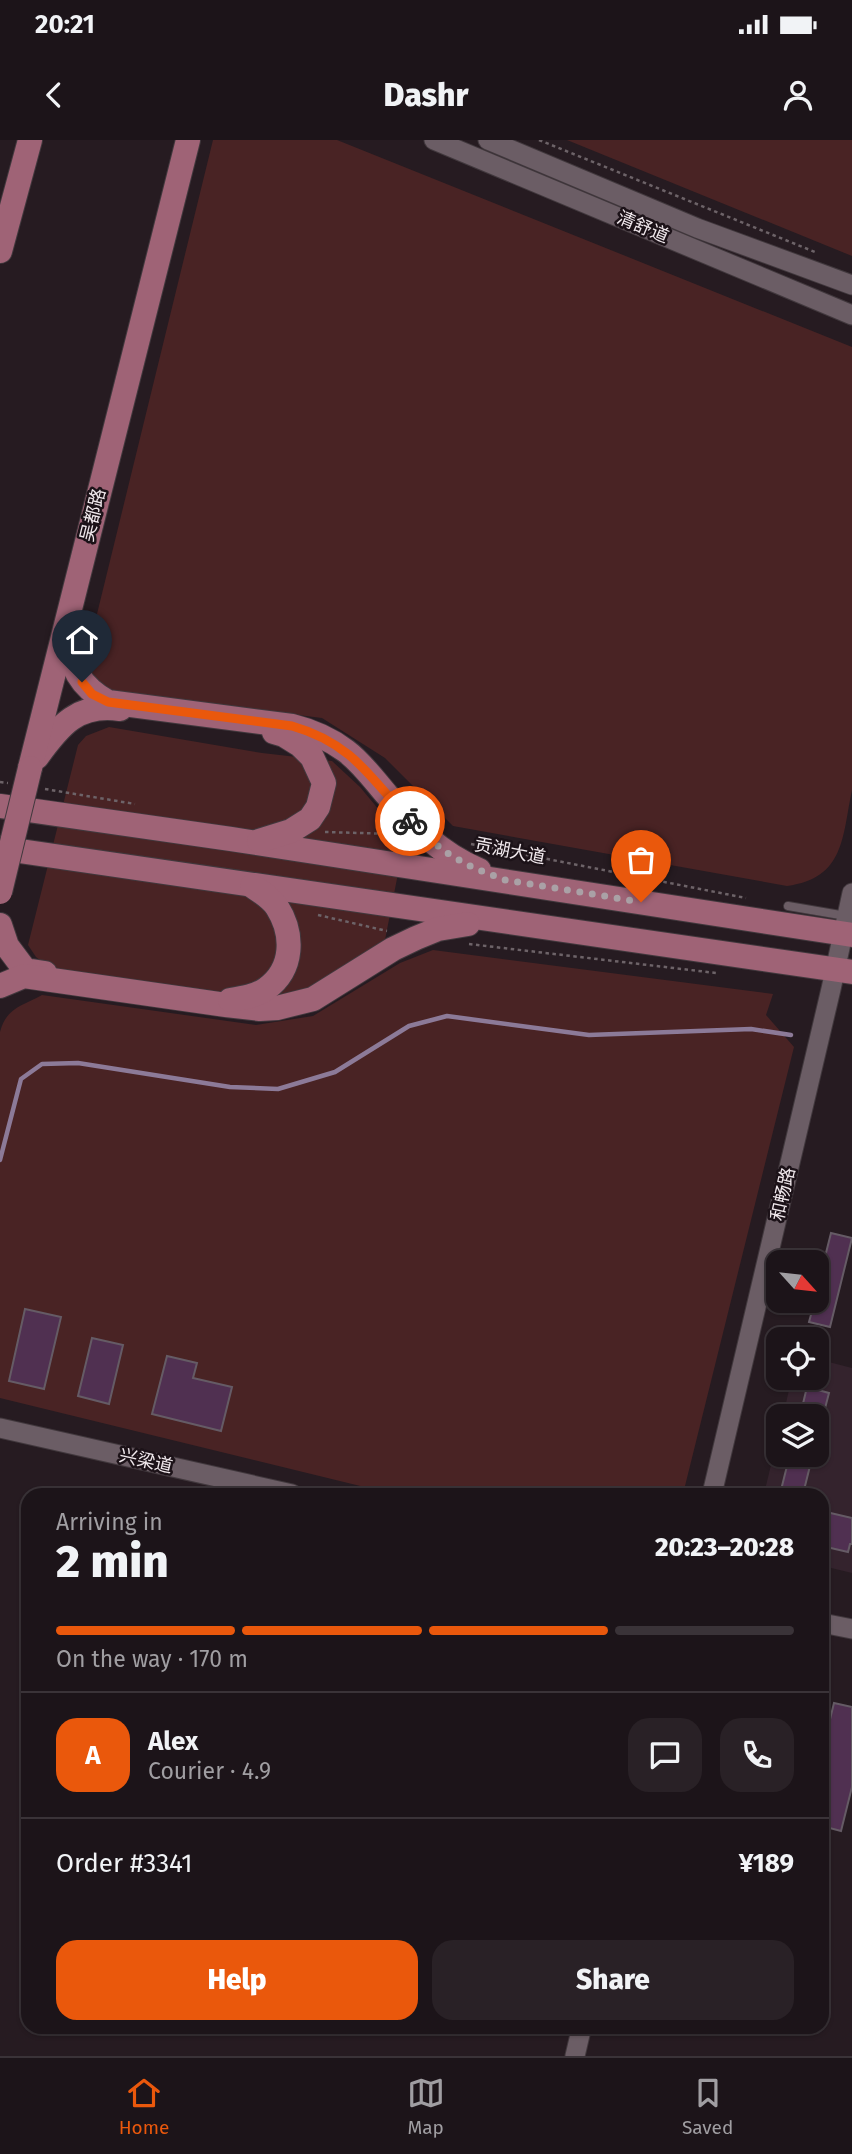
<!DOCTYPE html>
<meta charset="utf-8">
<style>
body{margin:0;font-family:"Fira Sans","Noto Sans SC",sans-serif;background:#292126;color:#f1f3f6;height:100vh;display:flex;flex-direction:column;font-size:26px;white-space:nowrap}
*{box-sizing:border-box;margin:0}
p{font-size:23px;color:#a09ea2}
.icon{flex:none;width:38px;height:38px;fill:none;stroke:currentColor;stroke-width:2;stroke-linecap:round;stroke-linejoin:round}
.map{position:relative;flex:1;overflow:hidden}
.details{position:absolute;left:21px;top:1348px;width:808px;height:546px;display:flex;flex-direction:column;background:#1c1419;border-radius:21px;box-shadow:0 2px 5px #0004,0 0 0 2px #3a3338}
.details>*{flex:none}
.needle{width:46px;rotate:117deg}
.buttons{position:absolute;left:766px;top:1110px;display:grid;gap:14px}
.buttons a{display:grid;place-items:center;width:63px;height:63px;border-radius:14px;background:#1c1419;box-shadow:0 2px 5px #0004,0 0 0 2px #3a3338;font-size:35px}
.pin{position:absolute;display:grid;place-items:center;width:60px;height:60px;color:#fff;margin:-72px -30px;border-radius:50% 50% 50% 0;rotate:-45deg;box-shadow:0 0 7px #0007}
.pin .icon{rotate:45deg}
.courier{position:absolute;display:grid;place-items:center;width:70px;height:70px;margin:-35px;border:5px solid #ea580c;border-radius:50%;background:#fff;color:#222;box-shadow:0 2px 9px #0007}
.headline em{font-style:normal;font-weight:800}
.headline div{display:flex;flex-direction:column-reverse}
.headline{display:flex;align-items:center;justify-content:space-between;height:119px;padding:0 35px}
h1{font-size:46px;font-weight:800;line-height:52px}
.bar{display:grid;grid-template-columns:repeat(4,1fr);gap:10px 7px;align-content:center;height:84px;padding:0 35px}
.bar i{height:9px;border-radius:5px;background:#3a3338}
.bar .on{background:#ea580c}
.bar p{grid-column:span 4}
.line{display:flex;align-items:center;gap:18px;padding:0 35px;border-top:2px solid #3a3338}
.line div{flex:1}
.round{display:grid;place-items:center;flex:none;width:74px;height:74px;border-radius:21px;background:#292126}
.cta{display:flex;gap:14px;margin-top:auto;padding:14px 35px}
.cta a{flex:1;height:80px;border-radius:21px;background:#ea580c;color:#fff;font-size:28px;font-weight:800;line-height:80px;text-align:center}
.cta a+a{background:#292126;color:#f1f3f6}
.status{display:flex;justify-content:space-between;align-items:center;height:49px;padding:0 35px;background:#1c1419;direction:ltr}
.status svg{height:19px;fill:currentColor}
header{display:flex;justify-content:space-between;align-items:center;height:91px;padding:0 35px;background:#1c1419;font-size:32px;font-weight:800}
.tabs{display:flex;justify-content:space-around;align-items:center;height:98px;border-top:2px solid #3a3338;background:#1c1419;font-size:19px;color:#a09ea2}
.tabs a{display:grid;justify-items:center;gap:4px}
.tabs .on{color:#ea580c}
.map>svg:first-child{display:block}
.built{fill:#34232d}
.green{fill:#492324}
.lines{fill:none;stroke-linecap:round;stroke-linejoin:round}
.stream{stroke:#8c7a98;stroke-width:4.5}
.building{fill:#503051;stroke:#655b65;stroke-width:2}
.service-casing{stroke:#41383d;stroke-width:10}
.tertiary-casing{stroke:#41383d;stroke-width:21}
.primary-casing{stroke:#41383d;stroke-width:26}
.path{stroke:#6d6368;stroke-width:2.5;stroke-dasharray:3.5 3.5;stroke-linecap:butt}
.service{stroke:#6b5d65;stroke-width:8}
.tertiary{stroke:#6b5d65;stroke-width:19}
.primary{stroke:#9f6376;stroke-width:24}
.primary-bridge-casing{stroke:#41383d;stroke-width:26;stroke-linecap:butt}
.primary-bridge{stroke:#9f6376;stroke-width:24}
.done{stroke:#aaa1a6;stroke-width:7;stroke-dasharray:0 12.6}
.route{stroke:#ea580c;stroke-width:9}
.labels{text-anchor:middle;stroke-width:5;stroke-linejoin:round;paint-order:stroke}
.street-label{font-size:18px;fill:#f1e9ed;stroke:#1c1218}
</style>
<div class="status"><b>20:21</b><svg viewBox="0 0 49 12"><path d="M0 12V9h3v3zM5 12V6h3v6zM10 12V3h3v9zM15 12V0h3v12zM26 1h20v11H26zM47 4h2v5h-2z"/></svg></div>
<header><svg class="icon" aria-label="back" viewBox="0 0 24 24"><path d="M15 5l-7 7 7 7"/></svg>Dashr<svg class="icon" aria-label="person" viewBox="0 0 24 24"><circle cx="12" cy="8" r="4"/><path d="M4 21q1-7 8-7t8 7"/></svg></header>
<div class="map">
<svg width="852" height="1916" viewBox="0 0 852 1916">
<rect width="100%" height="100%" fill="#261b21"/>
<!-- built -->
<path class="built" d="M817,1219L852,1228V1433L823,1426L822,1354H764L779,1292V1314H817V1276H783L792,1237H817Z"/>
<!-- green -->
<g class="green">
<path d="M213,0H337L852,207V650C842,697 845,738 787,746L453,686L385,618L322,578L104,551L85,523Z"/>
<path d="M567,0H852V116Z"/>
<path d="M109,587L262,613L332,621L360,647L389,682L403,708L384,805L313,849L275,859L50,828L36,817L28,805L78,605L86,596Z"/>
<path d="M433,810L773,854L766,875L794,907L683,1354H393L0,1258V892C6,868 22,866 42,855L256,885L313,876L400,823Z"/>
</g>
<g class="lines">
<!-- stream -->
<path class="stream" d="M0,1020L21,939L42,924L78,923L230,947L278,949L335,932L409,886L447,876L589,895L751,889L791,895"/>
</g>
<!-- building -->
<g class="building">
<path d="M831,1093L852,1098L830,1187L809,1182L815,1160H817V1149Z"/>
<path d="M25,1169L61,1177L44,1249L9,1241Z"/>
<path d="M92,1198L123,1205L109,1264L78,1256Z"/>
<path d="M167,1216L197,1223L193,1238L232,1247L221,1291L152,1274Z"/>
<path d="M807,1247L829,1253L823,1276H800Z"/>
<path d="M790,1314H813L803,1354H780Z"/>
<path d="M822,1371L852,1378V1404H850L848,1412L822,1406Z"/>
<path d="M834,1563L852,1567V1647L841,1691L822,1686V1612Z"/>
</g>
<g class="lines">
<!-- service casing -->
<g class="service-casing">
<path id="service" d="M788,766L846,776"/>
</g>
<!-- tertiary casing -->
<g class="tertiary-casing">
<g id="tertiary">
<path d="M434,0L852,175"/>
<path d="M488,0L697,88L852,145"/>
<path d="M0,1288L292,1354"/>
<path d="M712,1354L831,849L852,753"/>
<path d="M822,1483L852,1489"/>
<path d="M575,1916L582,1886"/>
</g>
</g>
<!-- primary casing -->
<g class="primary-casing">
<g id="primary">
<path d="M0,111L30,0"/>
<path d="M66,495C71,527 79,546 108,562L292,586C312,591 330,599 346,611C362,623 374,640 387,655C413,686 440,714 479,730"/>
<path d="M37,617C60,585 78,563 120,569"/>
<path d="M30,628L188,0"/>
<path d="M0,666L231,699L852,795"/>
<path d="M259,701L291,691L310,679L318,667L324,643L312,617L300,605L284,595L274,592"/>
<path d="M0,708L852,832"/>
<path d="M0,785L7,806L25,830L45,833"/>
<path d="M0,846L24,836L226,865L260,869L277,868L313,859L393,809L416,798L438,789L468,784"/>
<path d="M230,860C243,858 256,856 266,849C294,829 294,794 277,767C271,758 261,752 252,746"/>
</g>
</g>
<!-- path -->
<g class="path">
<path d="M539,0L815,112"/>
<path d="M0,642L8,643"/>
<path d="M45,649L135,664"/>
<path d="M325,692L396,694"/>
<path d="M471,704L746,758"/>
<path d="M318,775L387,791"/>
<path d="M469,804L716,833"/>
</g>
<!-- service -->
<use href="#service" class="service"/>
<!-- tertiary -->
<use href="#tertiary" class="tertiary"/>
<!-- primary -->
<use href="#primary" class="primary"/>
<!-- primary-bridge casing -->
<g class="primary-bridge-casing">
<path id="primary-bridge" d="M0,752L30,628"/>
</g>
<!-- primary-bridge -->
<use href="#primary-bridge" class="primary-bridge"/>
</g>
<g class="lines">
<!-- done -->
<path class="done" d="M410,681L422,694L450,715L474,728L505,740L641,762"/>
<!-- route -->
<path class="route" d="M82,542L92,554L108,562L292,586C352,603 371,638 410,681"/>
</g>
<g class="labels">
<!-- street labels -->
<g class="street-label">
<text transform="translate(643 87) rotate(23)" y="6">清舒道</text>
<text transform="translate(93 375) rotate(-76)" y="6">吴都路</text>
<text transform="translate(510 711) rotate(11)" y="6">贡湖大道</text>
<text transform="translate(783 1054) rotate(-77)" y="6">和畅路</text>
<text transform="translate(146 1321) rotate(13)" y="6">兴梁道</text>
</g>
</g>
</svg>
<div class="buttons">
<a><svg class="needle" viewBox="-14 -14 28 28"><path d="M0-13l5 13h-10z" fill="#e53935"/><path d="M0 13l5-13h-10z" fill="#a09ea2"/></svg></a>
<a><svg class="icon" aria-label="locate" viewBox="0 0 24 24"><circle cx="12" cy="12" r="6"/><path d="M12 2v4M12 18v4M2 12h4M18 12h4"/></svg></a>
<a><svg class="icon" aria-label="layers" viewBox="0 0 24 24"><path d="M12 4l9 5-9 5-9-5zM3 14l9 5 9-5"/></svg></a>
</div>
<div class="pin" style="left:641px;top:762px;background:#ea580c"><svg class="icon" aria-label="bag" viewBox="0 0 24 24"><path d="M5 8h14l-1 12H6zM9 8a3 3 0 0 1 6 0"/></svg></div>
<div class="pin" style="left:82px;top:542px;background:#1f2937"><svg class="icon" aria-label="home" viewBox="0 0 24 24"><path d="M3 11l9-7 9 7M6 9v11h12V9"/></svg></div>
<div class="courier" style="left:410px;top:681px"><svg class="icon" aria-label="bike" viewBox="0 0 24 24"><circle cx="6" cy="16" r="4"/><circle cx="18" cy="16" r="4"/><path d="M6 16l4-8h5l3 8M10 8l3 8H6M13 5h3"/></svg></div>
<section class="details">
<div class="headline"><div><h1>2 min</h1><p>Arriving in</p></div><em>20:23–20:28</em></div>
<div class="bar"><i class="on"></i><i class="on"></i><i class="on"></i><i></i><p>On the way · 170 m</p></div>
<div class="line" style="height:126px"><b class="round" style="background:#ea580c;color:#fff">A</b><div><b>Alex</b><p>Courier · 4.9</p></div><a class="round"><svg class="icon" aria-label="chat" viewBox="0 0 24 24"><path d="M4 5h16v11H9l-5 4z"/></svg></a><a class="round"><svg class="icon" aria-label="phone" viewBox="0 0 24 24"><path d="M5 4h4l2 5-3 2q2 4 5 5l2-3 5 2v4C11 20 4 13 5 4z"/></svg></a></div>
<div class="line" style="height:91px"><div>Order #3341</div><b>¥189</b></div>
<div class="cta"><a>Help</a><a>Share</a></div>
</section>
</div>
<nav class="tabs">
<a class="on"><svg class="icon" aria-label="home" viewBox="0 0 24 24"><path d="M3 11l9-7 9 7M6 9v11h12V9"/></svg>Home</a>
<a><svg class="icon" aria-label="map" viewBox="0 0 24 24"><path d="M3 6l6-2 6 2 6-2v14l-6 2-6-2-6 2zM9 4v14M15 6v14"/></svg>Map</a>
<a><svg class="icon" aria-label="saved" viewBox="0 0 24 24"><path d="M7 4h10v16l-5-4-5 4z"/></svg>Saved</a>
</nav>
